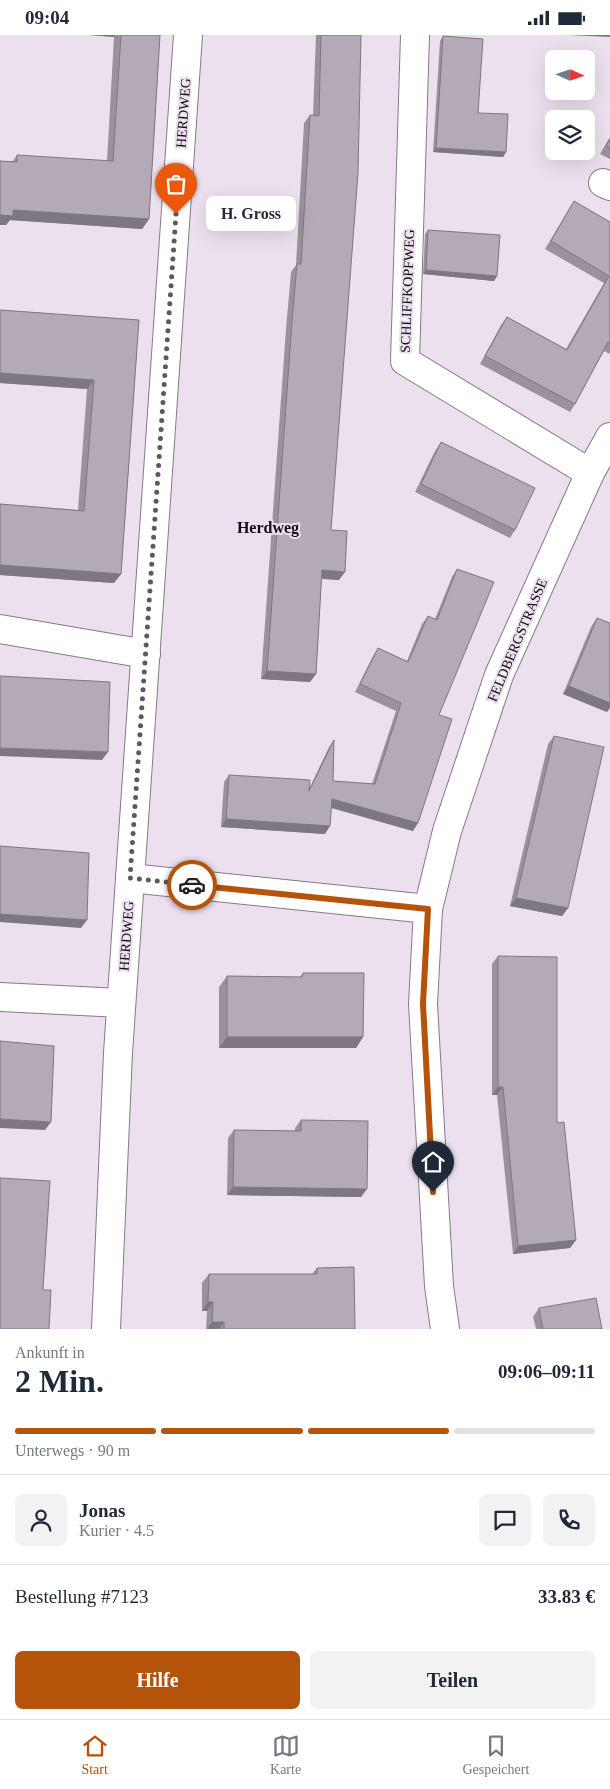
<!DOCTYPE html>
<html lang="de">
<meta charset="utf-8">
<style>
body{margin:0;font-family:Georgia,serif;background:#f2f2f3;color:#1f2937;height:100vh;display:flex;flex-direction:column;font-size:19px;white-space:nowrap}
*{box-sizing:border-box;margin:0}
p{font-size:16px;color:#747a83}
.icon{flex:none;width:28px;height:28px;fill:none;stroke:currentColor;stroke-width:2;stroke-linecap:round;stroke-linejoin:round}
.map{position:relative;height:1294px;overflow:hidden}
.sheet{display:flex;flex-direction:column;background:#fff;flex:1}
.sheet>*{flex:none}
.needle{width:32px;rotate:93deg}
.buttons{position:absolute;left:545px;top:15px;display:grid;gap:10px}
.buttons a{display:grid;place-items:center;width:50px;height:50px;border-radius:8px;background:#fff;box-shadow:0 5px 20px #0002;font-size:25px}
.pin{position:absolute;display:grid;place-items:center;width:42px;height:42px;color:#fff;margin:-51px -21px;border-radius:50% 50% 50% 0;rotate:-45deg;box-shadow:0 0 5px #0007}
.pin .icon{rotate:45deg}
.courier{position:absolute;display:grid;place-items:center;width:50px;height:50px;margin:-25px;border:4px solid #b45309;border-radius:50%;background:#fff;color:#222;box-shadow:0 1px 6px #0007}
.bubble{position:absolute;height:35px;border-radius:8px;background:#fff;box-shadow:0 5px 20px #0002;font-size:16px;font-weight:600;line-height:35px;text-align:center}
.summary em{font-style:normal;font-weight:600}
.summary div{display:flex;flex-direction:column-reverse}
.summary{display:flex;align-items:center;justify-content:space-between;height:85px;padding:0 15px}
h1{font-size:32px;font-weight:600;line-height:38px}
.bar{display:grid;grid-template-columns:repeat(4,1fr);gap:8px 5px;align-content:center;height:60px;padding:0 15px}
.bar i{height:6px;border-radius:4px;background:#e0e1e3}
.bar .current{background:#b45309}
.bar p{grid-column:span 4}
.line{display:flex;align-items:center;gap:12px;padding:0 15px;border-top:1px solid #e0e1e3}
.line div{flex:1}
.round{display:grid;place-items:center;flex:none;width:52px;height:52px;border-radius:8px;background:#f2f2f3}
.primary-button{display:flex;gap:10px;margin-top:auto;padding:10px 15px}
.primary-button a{flex:1;height:58px;border-radius:8px;background:#b45309;color:#fff;font-size:20px;font-weight:600;line-height:58px;text-align:center}
.primary-button a+a{background:#f2f2f3;color:#1f2937}
.status{display:flex;justify-content:space-between;align-items:center;height:35px;padding:0 25px;background:#fff;direction:ltr}
.status svg{height:14px;fill:currentColor}
.menu{display:flex;justify-content:space-around;align-items:center;height:70px;border-top:1px solid #e0e1e3;background:#fff;font-size:14px;color:#747a83}
.menu a{display:grid;justify-items:center;gap:2px}
.menu .current{color:#b45309}
.map>svg:first-child{display:block}
.lines{fill:none;stroke-linecap:round;stroke-linejoin:round}
.minor-casing{stroke:#857a88;stroke-width:30}
.minor{stroke:#fff;stroke-width:28}
.wall{fill:#9b919d}
.shaded-wall{fill:#7e7680}
.building{fill:#b4a9b7;stroke:#7e7680}
.done{stroke:#5e575f;stroke-width:5;stroke-dasharray:0 9}
.route{stroke:#b45309;stroke-width:6}
.labels{text-anchor:middle;stroke-width:4;stroke-linejoin:round;paint-order:stroke}
.street-label{font-size:14px;fill:#110d12;stroke:#ece0ef}
.quarter-label{font-size:16px;font-weight:bold;fill:#110d12;stroke:#ece0ef}
</style>
<div class="status"><b>09:04</b><svg viewBox="0 0 49 12"><path d="M0 12V9h3v3zM5 12V6h3v6zM10 12V3h3v9zM15 12V0h3v12zM26 1h20v11H26zM47 4h2v5h-2z"/></svg></div>
<div class="map">
<svg width="610" height="1294" viewBox="0 0 610 1294">
<rect width="100%" height="100%" fill="#ece0ef"/>
<g class="lines">
<!-- minor casing -->
<g class="minor-casing">
<g id="minor">
<path d="M415,0L405,326L590,438"/>
<path d="M603,148L610,151"/>
<path d="M0,594L146,619"/>
<path d="M130,843L428,874L423,969L439,1251L445,1294"/>
<path d="M428,874L447,796L499,640L590,438L610,402"/>
<path d="M0,962L121,968"/>
<path d="M106,1294L118,1018L188,0"/>
</g>
</g>
<!-- minor -->
<use href="#minor" class="minor"/>
</g>
<!-- wall -->
<g class="wall">
<path d="M90,0H160L149,184L142,194L10,185L6,190H0V126H13L17,120L107,126L114,2Z"/>
<path d="M316,0H361L331,495L339,545L321,544L316,639L310,647L261,644L286,294L291,237L296,230L304,88L310,80H313Z"/>
<path d="M443,1L478,78L506,117L503,122L433,117L440,6Z"/>
<path d="M610,102V124L600,119Z"/>
<path d="M574,166L610,187V319L604,316L575,369L570,377L480,329L501,290L507,282L566,314L604,248L545,214L569,174Z"/>
<path d="M428,195L497,241L494,246L423,239L425,199Z"/>
<path d="M0,275L139,285L121,539L114,548L0,540V469L78,475L87,354L0,348Z"/>
<path d="M441,407L515,495L510,503L415,457L435,416Z"/>
<path d="M457,534L439,680L413,796L331,773L325,799L221,792L224,747L229,740L310,752L329,712L334,705L333,746L372,749L396,676L355,657L373,621L378,613L407,626L422,589L428,581L435,584L452,542Z"/>
<path d="M597,583L607,677L563,659L591,592Z"/>
<path d="M554,701L568,873L562,881L510,871L548,709Z"/>
<path d="M498,921L557,1088L576,1205L570,1213L513,1219L497,1060H492V929Z"/>
<path d="M303,938L363,1002L356,1013H219V952L227,941L300,942Z"/>
<path d="M301,1085L361,1162L227,1160L228,1103L234,1095L295,1096V1093Z"/>
<path d="M317,1233L355,1294H206L207,1276H202V1248L209,1239H312Z"/>
<path d="M539,1273L602,1294H536L533,1282Z"/>
</g>
<!-- shaded-wall -->
<g class="shaded-wall">
<path d="M90,0H115L114,2Z"/>
<path d="M569,0H610V2Z"/>
<path d="M436,113L506,117L503,122L433,117Z"/>
<path d="M13,175L149,184L142,194L10,185L6,190H0V180Z"/>
<path d="M426,235L497,241L494,246L423,239Z"/>
<path d="M0,338L94,345L87,354L0,348Z"/>
<path d="M0,530L121,539L114,548L0,540Z"/>
<path d="M322,535L345,537L339,545L316,543Z"/>
<path d="M267,636L316,639L310,647L261,644Z"/>
<path d="M569,651L610,668V673L607,677L563,659Z"/>
<path d="M0,713L108,717L102,725L0,721Z"/>
<path d="M332,764L418,788L413,796L326,771Z"/>
<path d="M226,784L330,791L325,799L221,792Z"/>
<path d="M516,863L568,873L562,881L510,871Z"/>
<path d="M0,879L87,885L81,893L0,887Z"/>
<path d="M227,1002H363L356,1013H219Z"/>
<path d="M498,1052H503L497,1060H492Z"/>
<path d="M0,1084L51,1087L45,1095L0,1093Z"/>
<path d="M233,1152L367,1154L361,1162L227,1160Z"/>
<path d="M576,1205L570,1213L513,1219L518,1211Z"/>
<path d="M208,1267H213L207,1276H202Z"/>
<path d="M212,1287H224L219,1294H207Z"/>
</g>
<!-- building -->
<g class="building">
<path d="M121,0H160L149,184L13,175V181L0,180V126L17,127V120L113,126Z"/>
<path d="M321,0H361L358,138L331,495L347,496L345,537L322,535L316,639L267,636L292,286L297,229H301L310,80L319,81Z"/>
<path d="M443,1L483,4L478,78L508,79L506,117L436,113Z"/>
<path d="M610,104V113L606,111Z"/>
<path d="M574,166L610,187V308L608,307L575,369L485,321L507,282L567,315L609,241L551,206Z"/>
<path d="M428,195L500,200L497,241L426,235Z"/>
<path d="M0,275L139,285L121,539L0,530V469L84,476L94,345L0,338Z"/>
<path d="M441,407L535,453L515,495L421,449Z"/>
<path d="M457,534L494,547L439,680L452,684L418,788L332,764L330,791L226,784L229,740L310,745L309,756L334,705L333,746L375,749L401,668L360,649L378,613L408,627L428,581L437,585Z"/>
<path d="M597,583L610,588V668L569,651Z"/>
<path d="M0,641L110,647L108,717L0,713Z"/>
<path d="M554,701L604,712L568,873L516,863Z"/>
<path d="M0,811L89,818L87,885L0,879Z"/>
<path d="M498,921L557,922V1088L564,1087L576,1205L518,1211L503,1052H498Z"/>
<path d="M303,938H364L363,1002H227V941L302,942Z"/>
<path d="M0,1006L54,1011L51,1087L0,1084Z"/>
<path d="M301,1085L368,1086L367,1154L233,1152L234,1095L301,1096Z"/>
<path d="M0,1143L50,1146L43,1255H51L49,1294H0Z"/>
<path d="M354,1232L355,1294H224V1287H212L213,1267H208L209,1239H317V1233Z"/>
<path d="M596,1263L602,1294H543L539,1273Z"/>
</g>
<g class="lines">
<!-- done -->
<path class="done" d="M176,179L130,843L192,850"/>
<!-- route -->
<path class="route" d="M192,850L428,874L423,969L433,1157"/>
</g>
<g class="labels">
<!-- street labels -->
<g class="street-label">
<text transform="translate(183 78) rotate(-86)" y="5">HERDWEG</text>
<text transform="translate(407 256) rotate(-88)" y="5">SCHLIFFKOPFWEG</text>
<text transform="translate(517 605) rotate(-67)" y="5">FELDBERGSTRASSE</text>
<text transform="translate(126 901) rotate(-86)" y="5">HERDWEG</text>
</g>
<!-- quarter labels -->
<g class="quarter-label">
<text x="268" y="498">Herdweg</text>
</g>
</g>
</svg>
<div class="buttons">
<a><svg class="needle" viewBox="-14 -14 28 28"><path d="M0-13l5 13h-10z" fill="#e53935"/><path d="M0 13l5-13h-10z" fill="#747a83"/></svg></a>
<a><svg class="icon" aria-label="layers" viewBox="0 0 24 24"><path d="M12 4l9 5-9 5-9-5zM3 14l9 5 9-5"/></svg></a>
</div>
<div class="pin" style="left:176px;top:179px;background:#ea580c"><svg class="icon" aria-label="bag" viewBox="0 0 24 24"><path d="M5 8h14l-1 12H6zM9 8a3 3 0 0 1 6 0"/></svg></div>
<div class="pin" style="left:433px;top:1157px;background:#1f2937"><svg class="icon" aria-label="home" viewBox="0 0 24 24"><path d="M3 11l9-7 9 7M6 9v11h12V9"/></svg></div>
<div class="courier" style="left:192px;top:850px"><svg class="icon" aria-label="car" viewBox="0 0 24 24"><path d="M5 17H2v-5l4-1 3-4h7l3 4 3 1v5h-3M9 17h6M6 11h13"/><circle cx="7" cy="17" r="2"/><circle cx="17" cy="17" r="2"/></svg></div>
<div class="bubble" style="left:206px;top:161px;width:90px">H. Gross</div>
</div>
<section class="sheet">
<div class="summary"><div><h1>2 Min.</h1><p>Ankunft in</p></div><em>09:06–09:11</em></div>
<div class="bar"><i class="current"></i><i class="current"></i><i class="current"></i><i></i><p>Unterwegs · 90 m</p></div>
<div class="line" style="height:90px"><a class="round"><svg class="icon" aria-label="person" viewBox="0 0 24 24"><circle cx="12" cy="8" r="4"/><path d="M4 21q1-7 8-7t8 7"/></svg></a><div><b>Jonas</b><p>Kurier · 4.5</p></div><a class="round"><svg class="icon" aria-label="chat" viewBox="0 0 24 24"><path d="M4 5h16v11H9l-5 4z"/></svg></a><a class="round"><svg class="icon" aria-label="phone" viewBox="0 0 24 24"><path d="M5 4h4l2 5-3 2q2 4 5 5l2-3 5 2v4C11 20 4 13 5 4z"/></svg></a></div>
<div class="line" style="height:65px"><div>Bestellung #7123</div><b>33.83 €</b></div>
<div class="primary-button"><a>Hilfe</a><a>Teilen</a></div>
</section>
<nav class="menu">
<a class="current"><svg class="icon" aria-label="home" viewBox="0 0 24 24"><path d="M3 11l9-7 9 7M6 9v11h12V9"/></svg>Start</a>
<a><svg class="icon" aria-label="map" viewBox="0 0 24 24"><path d="M3 6l6-2 6 2 6-2v14l-6 2-6-2-6 2zM9 4v14M15 6v14"/></svg>Karte</a>
<a><svg class="icon" aria-label="saved" viewBox="0 0 24 24"><path d="M7 4h10v16l-5-4-5 4z"/></svg>Gespeichert</a>
</nav>
